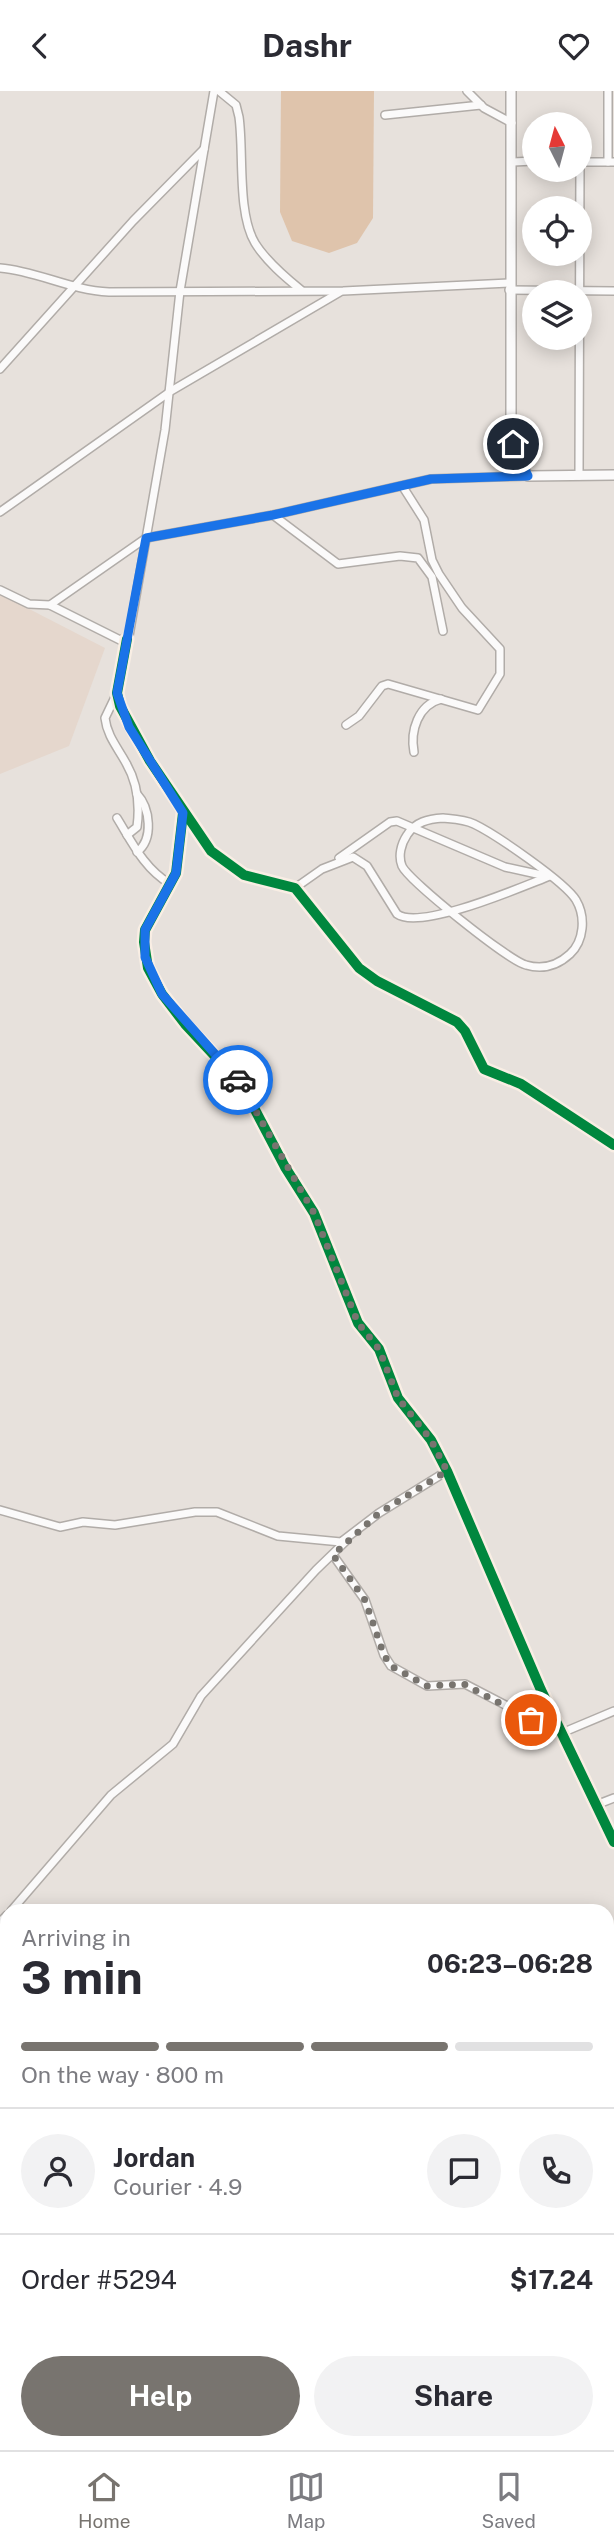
<!DOCTYPE html>
<meta charset="utf-8">
<style>
body{margin:0;font-family:"Public Sans",sans-serif;background:#f2f2f3;color:#2b2b33;height:100vh;display:flex;flex-direction:column;font-size:26px;white-space:nowrap}
*{box-sizing:border-box;margin:0}
p{font-size:23px;color:#7c7c81}
.icon{flex:none;width:38px;height:38px;fill:none;stroke:currentColor;stroke-width:2;stroke-linecap:round;stroke-linejoin:round}
.map{position:relative;flex:1;overflow:hidden}
.side{position:absolute;left:0px;top:1813px;width:614px;height:546px;display:flex;flex-direction:column;background:#fff;border-radius:21px 21px 0 0;box-shadow:0 4px 18px #0003}
.side>*{flex:none}
.needle{width:46px;rotate:354deg}
.tools{position:absolute;left:522px;top:21px;display:grid;gap:14px}
.tools a{display:grid;place-items:center;width:70px;height:70px;border-radius:50%;background:#fff;box-shadow:0 4px 18px #0003;font-size:35px}
.pin{position:absolute;display:grid;place-items:center;width:60px;height:60px;color:#fff;margin:-30px;border:4px solid #fff;border-radius:50%;box-shadow:0 2px 7px #0007}
.courier{position:absolute;display:grid;place-items:center;width:70px;height:70px;margin:-35px;border:5px solid #1a73e8;border-radius:50%;background:#fff;color:#222;box-shadow:0 2px 9px #0007}
.head em{font-style:normal;font-weight:700}
.head div{display:flex;flex-direction:column-reverse}
.head{display:flex;align-items:center;justify-content:space-between;height:119px;padding:0 21px}
h1{font-size:46px;font-weight:700;line-height:52px}
.bar{display:grid;grid-template-columns:repeat(4,1fr);gap:10px 7px;align-content:center;height:84px;padding:0 21px}
.bar i{height:9px;border-radius:5px;background:#e1e1e2}
.bar .active{background:#78746f}
.bar p{grid-column:span 4}
.line{display:flex;align-items:center;gap:18px;padding:0 21px;border-top:2px solid #e1e1e2}
.line div{flex:1}
.round{display:grid;place-items:center;flex:none;width:74px;height:74px;border-radius:37px;background:#f2f2f3}
.primary-button{display:flex;gap:14px;margin-top:auto;padding:14px 21px}
.primary-button a{flex:1;height:80px;border-radius:42px;background:#78746f;color:#fff;font-size:28px;font-weight:700;line-height:80px;text-align:center}
.primary-button a+a{background:#f2f2f3;color:#2b2b33}
header{display:flex;justify-content:space-between;align-items:center;height:91px;padding:0 21px;background:#fff;font-size:32px;font-weight:700}
.menu{display:flex;justify-content:space-around;align-items:center;height:98px;border-top:2px solid #e1e1e2;background:#fff;font-size:19px;color:#7c7c81}
.menu a{display:grid;justify-items:center;gap:4px}
.menu .active{color:#78746f}
.map>svg:first-child{display:block}
.medical{fill:#e5d7cd}
.green{fill:#dfc4ac}
.lines{fill:none;stroke-linecap:round;stroke-linejoin:round}
.minor-casing{stroke:#b1aca8;stroke-width:10}
.tertiary-casing{stroke:#b1aca8;stroke-width:12}
.minor{stroke:#fbfafa;stroke-width:7}
.tertiary{stroke:#fbfafa;stroke-width:9}
.cycleway-casing{stroke:#f9eee4;stroke-width:15}
.cycleway{stroke:#00873e;stroke-width:10}
.done{stroke:#78746f;stroke-width:7;stroke-dasharray:0 12.6}
.route{stroke:#1a73e8;stroke-width:9}
</style>
<header><svg class="icon" aria-label="back" viewBox="0 0 24 24"><path d="M15 5l-7 7 7 7"/></svg>Dashr<svg class="icon" aria-label="heart" viewBox="0 0 24 24"><path d="M12 20l-8-8c-3-5 5-10 8-4 3-6 11-1 8 4z"/></svg></header>
<div class="map">
<svg width="614" height="2359" viewBox="0 0 614 2359">
<rect width="100%" height="100%" fill="#e7e1dc"/>
<!-- medical -->
<path class="medical" d="M0,503L105,557L69,655L0,683Z"/>
<!-- green -->
<path class="green" d="M281,0H374L373,127L357,152L329,162L292,150L280,121Z"/>
<g class="lines">
<!-- minor casing -->
<g class="minor-casing">
<g id="minor">
<path d="M219,0L236,14L239,26C244,61 237,122 255,152C266,170 285,186 301,199"/>
<path d="M467,0L484,17L512,32"/>
<path d="M385,24L481,14"/>
<path d="M513,71L534,70"/>
<path d="M579,71H614"/>
<path d="M608,71V0"/>
<path d="M0,177C37,180 70,199 109,201L343,200L509,192"/>
<path d="M509,199L614,200"/>
<path d="M0,278L133,130L204,58"/>
<path d="M579,385L580,71"/>
<path d="M0,421L171,300L340,201"/>
<path d="M273,424L338,473L400,465L418,467L432,486L443,540"/>
<path d="M0,499L29,513L50,514L120,549L129,545L165,339L180,200L214,0"/>
<path d="M50,514L146,447L273,424L431,388L528,385"/>
<path d="M127,548L117,602L120,615L150,670L211,760L244,784L295,797L359,877L377,890L457,931L465,940L484,978L521,993L614,1054"/>
<path d="M117,602L105,627C107,645 118,657 126,672C137,691 140,714 137,736L127,744"/>
<path d="M346,634L359,625L382,595L388,593L478,619L500,583V558L462,517L439,483L432,469L424,429L403,396"/>
<path d="M414,661C410,640 418,614 441,608"/>
<path d="M137,703C150,717 154,748 137,761"/>
<path d="M183,722L176,782L145,839L144,851L148,877L162,903L185,933L242,994L285,1076L314,1122L358,1232L379,1258L398,1307L431,1349L447,1380L541,1599L614,1751"/>
<path d="M117,727C133,753 144,777 170,793"/>
<path d="M443,727C454,728 464,728 474,733C495,743 565,791 576,809C586,826 584,850 570,863C557,875 543,879 526,874C509,870 409,790 402,775C398,765 401,753 407,744C415,731 428,728 443,727Z"/>
<path d="M339,767L390,731L397,730L505,776L546,785"/>
<path d="M295,797L322,778L353,766L367,775L397,823C420,840 521,796 550,785"/>
<path d="M0,1419L60,1436L83,1431L115,1434L195,1421H217L278,1445L341,1451L379,1422L447,1380"/>
<path d="M333,1464L365,1509L384,1564L391,1575L427,1595L465,1593L557,1641H564L614,1620"/>
<path d="M596,1714L614,1707"/>
<path d="M11,1820L111,1704L173,1653L201,1605L316,1479L346,1450"/>
<path d="M0,1831L7,1824"/>
</g>
</g>
<!-- tertiary casing -->
<g class="tertiary-casing">
<path id="tertiary" d="M511,0V337L517,366L528,385L614,384"/>
</g>
<!-- minor -->
<use href="#minor" class="minor"/>
<!-- tertiary -->
<use href="#tertiary" class="tertiary"/>
<!-- cycleway casing -->
<g class="cycleway-casing">
<g id="cycleway">
<path d="M127,548L117,602L120,615L150,670L211,760L244,784L295,797L359,877L377,890L457,931L465,940L484,978L521,993L614,1054"/>
<path d="M183,722L176,782L145,839L144,851L148,877L162,903L185,933L242,994L285,1076L314,1122L358,1232L379,1258L398,1307L431,1349L447,1380L541,1599L614,1751"/>
</g>
</g>
<!-- cycleway -->
<use href="#cycleway" class="cycleway"/>
</g>
<g class="lines">
<!-- done -->
<path class="done" d="M238,989L314,1122L358,1232L379,1258L398,1307L431,1349L447,1380L379,1422L333,1464L365,1509L384,1564L391,1575L427,1595L464,1593L531,1629"/>
<!-- route -->
<path class="route" d="M238,989L162,903L145,866V839L176,782L183,722L129,636L117,602L146,447L273,424L431,388L528,385L513,353"/>
</g>
</svg>
<div class="tools">
<a><svg class="needle" viewBox="-14 -14 28 28"><path d="M0-13l5 13h-10z" fill="#e53935"/><path d="M0 13l5-13h-10z" fill="#7c7c81"/></svg></a>
<a><svg class="icon" aria-label="locate" viewBox="0 0 24 24"><circle cx="12" cy="12" r="6"/><path d="M12 2v4M12 18v4M2 12h4M18 12h4"/></svg></a>
<a><svg class="icon" aria-label="layers" viewBox="0 0 24 24"><path d="M12 4l9 5-9 5-9-5zM3 14l9 5 9-5"/></svg></a>
</div>
<div class="pin" style="left:531px;top:1629px;background:#ea580c"><svg class="icon" aria-label="bag" viewBox="0 0 24 24"><path d="M5 8h14l-1 12H6zM9 8a3 3 0 0 1 6 0"/></svg></div>
<div class="pin" style="left:513px;top:353px;background:#1f2937"><svg class="icon" aria-label="home" viewBox="0 0 24 24"><path d="M3 11l9-7 9 7M6 9v11h12V9"/></svg></div>
<div class="courier" style="left:238px;top:989px"><svg class="icon" aria-label="car" viewBox="0 0 24 24"><path d="M5 17H2v-5l4-1 3-4h7l3 4 3 1v5h-3M9 17h6M6 11h13"/><circle cx="7" cy="17" r="2"/><circle cx="17" cy="17" r="2"/></svg></div>
<section class="side">
<div class="head"><div><h1>3 min</h1><p>Arriving in</p></div><em>06:23–06:28</em></div>
<div class="bar"><i class="active"></i><i class="active"></i><i class="active"></i><i></i><p>On the way · 800 m</p></div>
<div class="line" style="height:126px"><a class="round"><svg class="icon" aria-label="person" viewBox="0 0 24 24"><circle cx="12" cy="8" r="4"/><path d="M4 21q1-7 8-7t8 7"/></svg></a><div><b>Jordan</b><p>Courier · 4.9</p></div><a class="round"><svg class="icon" aria-label="chat" viewBox="0 0 24 24"><path d="M4 5h16v11H9l-5 4z"/></svg></a><a class="round"><svg class="icon" aria-label="phone" viewBox="0 0 24 24"><path d="M5 4h4l2 5-3 2q2 4 5 5l2-3 5 2v4C11 20 4 13 5 4z"/></svg></a></div>
<div class="line" style="height:91px"><div>Order #5294</div><b>$17.24</b></div>
<div class="primary-button"><a>Help</a><a>Share</a></div>
</section>
</div>
<nav class="menu">
<a class="active"><svg class="icon" aria-label="home" viewBox="0 0 24 24"><path d="M3 11l9-7 9 7M6 9v11h12V9"/></svg>Home</a>
<a><svg class="icon" aria-label="map" viewBox="0 0 24 24"><path d="M3 6l6-2 6 2 6-2v14l-6 2-6-2-6 2zM9 4v14M15 6v14"/></svg>Map</a>
<a><svg class="icon" aria-label="saved" viewBox="0 0 24 24"><path d="M7 4h10v16l-5-4-5 4z"/></svg>Saved</a>
</nav>
